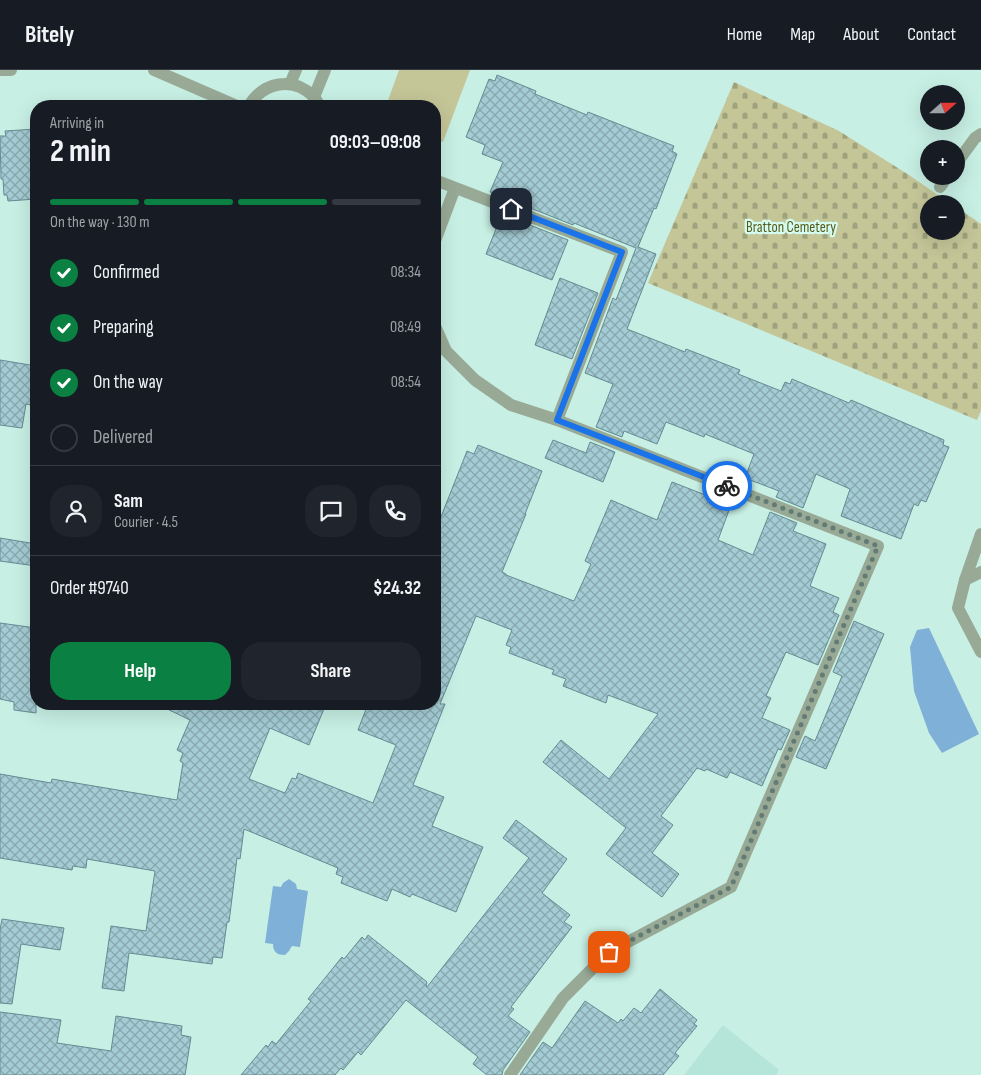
<!DOCTYPE html>
<meta charset="utf-8">
<style>
body{margin:0;font-family:"Sofia Sans Condensed",sans-serif;background:#20242c;color:#f1f3f6;height:100vh;display:flex;flex-direction:column;font-size:19px;white-space:nowrap}
*{box-sizing:border-box;margin:0}
p{font-size:16px;color:#9ea1a6}
.icon{flex:none;width:28px;height:28px;fill:none;stroke:currentColor;stroke-width:2;stroke-linecap:round;stroke-linejoin:round}
.map{position:relative;flex:1;overflow:hidden}
.panel{position:absolute;left:30px;top:30px;width:411px;height:610px;display:flex;flex-direction:column;background:#171b24;border-radius:20px;box-shadow:0 5px 20px #0002}
.panel>*{flex:none}
.needle{width:32px;rotate:69deg}
.buttons{position:absolute;left:920px;top:15px;display:grid;gap:10px}
.buttons a{display:grid;place-items:center;width:45px;height:45px;border-radius:50%;background:#171b24;box-shadow:0 5px 20px #0002;font-size:25px}
.pin{position:absolute;display:grid;place-items:center;width:42px;height:42px;color:#fff;margin:-21px;border-radius:10px;box-shadow:0 2px 8px #0006}
.courier{position:absolute;display:grid;place-items:center;width:50px;height:50px;margin:-25px;border:4px solid #1a73e8;border-radius:50%;background:#fff;color:#222;box-shadow:0 1px 6px #0007}
.head em{font-style:normal;font-weight:700}
.head div{display:flex;flex-direction:column-reverse}
.head{display:flex;align-items:center;justify-content:space-between;height:85px;padding:0 20px}
h1{font-size:32px;font-weight:700;line-height:38px}
.bar{display:grid;grid-template-columns:repeat(4,1fr);gap:8px 5px;align-content:center;height:60px;padding:0 20px}
.bar i{height:6px;border-radius:4px;background:#363941}
.bar .current{background:#0b8043}
.bar p{grid-column:span 4}
.line{display:flex;align-items:center;gap:12px;padding:0 20px;border-top:1px solid #363941}
.line div{flex:1}
.round{display:grid;place-items:center;flex:none;width:52px;height:52px;border-radius:20px;background:#20242c}
ol{padding:0 20px;list-style:none}
li{display:flex;align-items:center;gap:15px;height:55px}
li p{margin-inline-start:auto}
li .icon{padding:5px;border-radius:50%;background:#0b8043;color:#fff;stroke-width:4}
li:last-child{color:#9ea1a6}
li i{width:28px;height:28px;border:2px solid #363941;border-radius:50%}
.primary-button{display:flex;gap:10px;margin-top:auto;padding:10px 20px}
.primary-button a{flex:1;height:58px;border-radius:20px;background:#0b8043;color:#fff;font-size:20px;font-weight:700;line-height:58px;text-align:center}
.primary-button a+a{background:#20242c;color:#f1f3f6}
header{display:flex;align-items:center;gap:30px;box-sizing:border-box;height:70px;padding:0 25px;background:#171b24;border-bottom:1px solid #363941}
header strong{font-size:24px}
nav{display:flex;gap:28px;margin-inline-start:auto;font-size:18px}
.map>svg:first-child{display:block}
.built{fill:#b5e5d8}
.green{fill:#c4c698}
.cemetery{fill:url(#cemetery-stones)}
.water{fill:#7fb0d7}
.building{fill:url(#building-cross-hatch);stroke:#658b92}
.lines{fill:none;stroke-linecap:round;stroke-linejoin:round}
.minor{stroke:#98aa96;stroke-width:12}
.done{stroke:#627b74;stroke-width:5;stroke-dasharray:0 9}
.route{stroke:#1a73e8;stroke-width:6}
.labels{text-anchor:middle;stroke-width:4.5;stroke-linejoin:round;paint-order:stroke}
.park-label{font-size:15px;fill:#595917;stroke:#d4fcf1}
</style>
<header>
<strong>Bitely</strong>
<nav><a>Home</a><a>Map</a><a>About</a><a>Contact</a></nav>
</header>
<div class="map">
<svg width="981" height="1005" viewBox="0 0 981 1005">
<defs>
<pattern id="cemetery-stones" width="16" height="16" patternUnits="userSpaceOnUse" patternTransform="scale(1.25)"><rect width="16" height="16" fill="#c4c698"/><path d="M2 7V4a2 2 0 0 1 4 0v3zM10 15v-3a2 2 0 0 1 4 0v3z" fill="#9fa27d"/></pattern>
<pattern id="building-cross-hatch" width="8" height="8" patternUnits="userSpaceOnUse" patternTransform="scale(1.25)"><rect width="8" height="8" fill="#a4ccd4"/><path d="M0 0l8 8M0 8l8-8" fill="none" stroke="#86a7ad"/></pattern>
</defs>
<rect width="100%" height="100%" fill="#c7efe4"/>
<!-- built -->
<path class="built" d="M723,955L779,1000L776,1005H684Z"/>
<!-- green -->
<path class="green" d="M399,0H470L443,72L435,69V36H386Z"/>
<!-- cemetery -->
<path class="cemetery" d="M734,12L839,61L909,105L951,134H929V161H956V137L981,154V341L977,350L648,213Z"/>
<!-- water -->
<g class="water">
<path d="M929,558L979,664L942,683L929,663L914,621L910,577L917,560Z"/>
<path d="M289,809L296,814L297,819L308,821L300,877L292,876L289,881L285,885C277,885 273,882 273,874L265,873L273,816L281,817L283,813Z"/>
</g>
<!-- building -->
<g class="building">
<path d="M497,5L536,21L535,24L587,45L588,42L674,76L672,81L677,84L656,139L654,138L638,177L656,184L627,259L685,282L686,279L740,300L738,304L781,321L785,312L790,314L792,309L849,333L851,330L944,370L943,375L949,377L926,432L921,430L918,436L914,434L901,469L841,446L850,419L816,404L803,438L776,427L779,421L745,408L754,384L705,364L704,367L666,352L657,374L624,361L622,367L596,357L613,314L585,303L613,228L616,230L636,178L574,153L573,155L490,122L503,92L482,84L485,75L466,67L489,9L495,11Z"/>
<path d="M36,59V129L8,131L7,125H4L3,109H1L0,66H6L5,61Z"/>
<path d="M502,144L568,170L552,210L486,184Z"/>
<path d="M560,208L598,223L572,289L535,275Z"/>
<path d="M0,290L36,296V336L26,334L22,358L0,355Z"/>
<path d="M553,370L586,383L590,372L615,382L603,412L545,388Z"/>
<path d="M478,375L542,401L525,444H526L502,502L506,504V505L574,531L591,494L585,491L611,430L657,450L672,412L731,435L718,470L753,485L770,442L797,453L793,461L826,474L810,516L839,528L833,542L839,545L818,595L786,582L766,626L771,628L762,648L790,660L781,680L778,679L762,716L730,702L727,708L706,699L705,701L697,698L661,746L673,755L652,783L679,804L662,827L606,784L626,758L543,692L561,670L609,709L658,644L608,625L606,633L563,616L566,609L552,604L554,600L509,583L511,577L506,575L512,560L476,546L440,634H445L413,715L444,727L432,756L483,777L456,842L412,824L410,827L392,819L387,831L341,813L343,807L336,804L338,798L244,759L240,789L237,788L229,852H227L222,888L213,887L212,894L129,883L124,921L102,918L111,856L146,861L155,801L87,789L86,798L73,796L72,800L0,788V704L51,713L52,709L177,730L183,693L180,691L183,683L177,680L190,650L157,634H326L309,675L270,658L249,709L285,723L292,708L296,709L298,703L373,733L396,675L358,660L368,634H435V462L467,381L474,384Z"/>
<path d="M0,468L36,474V496L0,491Z"/>
<path d="M854,551L884,564L826,699L796,687L805,666L815,671L842,606L833,602Z"/>
<path d="M0,553L36,558V643L14,640V632L0,629Z"/>
<path d="M516,750L567,789L542,823L570,845L564,852L572,857L511,937L514,939L508,946L530,962L503,1000L502,1005H487L473,994L478,987L406,930L361,985L358,982L343,1000L341,998L335,1005H241L266,975L268,977L272,971L276,974L311,931L308,929L342,887L344,889L362,867L365,870L368,865L427,912L426,916L427,917L529,788L503,768Z"/>
<path d="M2,849L64,858L60,880L21,874L12,934L0,933V860Z"/>
<path d="M660,919L697,950L694,954L697,956L675,983L679,986L663,1005H520L543,972L552,978L585,931L618,953L621,949L623,951L634,938L641,943Z"/>
<path d="M0,942L61,950L57,973L111,981L116,946L182,956L181,965L191,967L185,1005H0Z"/>
</g>
<g class="lines">
<!-- minor -->
<g class="minor">
<path d="M0,0H11"/>
<path d="M154,0L237,36"/>
<path d="M290,14L296,0"/>
<path d="M314,27L325,0"/>
<path d="M249,36C263,12 293,6 313,26C316,29 318,33 320,36"/>
<path d="M956,94L975,68L981,64"/>
<path d="M435,110L622,182L557,350"/>
<path d="M940,117L948,106"/>
<path d="M435,171L455,118"/>
<path d="M435,256L446,281L475,310L511,335L557,350L878,476L731,817L609,882L563,928L510,1005"/>
<path d="M981,502L965,510L958,538L981,582"/>
<path d="M965,510L981,464"/>
</g>
</g>
<g class="lines">
<!-- done -->
<path class="done" d="M609,882L731,817L878,476L727,416"/>
<!-- route -->
<path class="route" d="M511,139L622,182L557,350L727,416"/>
</g>
<g class="labels">
<!-- park labels -->
<g class="park-label">
<text x="791" y="162">Bratton Cemetery</text>
</g>
</g>
</svg>
<div class="buttons">
<a><svg class="needle" viewBox="-14 -14 28 28"><path d="M0-13l5 13h-10z" fill="#e53935"/><path d="M0 13l5-13h-10z" fill="#9ea1a6"/></svg></a>
<a>+</a>
<a>−</a>
</div>
<div class="pin" style="left:609px;top:882px;background:#ea580c"><svg class="icon" aria-label="bag" viewBox="0 0 24 24"><path d="M5 8h14l-1 12H6zM9 8a3 3 0 0 1 6 0"/></svg></div>
<div class="pin" style="left:511px;top:139px;background:#1f2937"><svg class="icon" aria-label="home" viewBox="0 0 24 24"><path d="M3 11l9-7 9 7M6 9v11h12V9"/></svg></div>
<div class="courier" style="left:727px;top:416px"><svg class="icon" aria-label="bike" viewBox="0 0 24 24"><circle cx="6" cy="16" r="4"/><circle cx="18" cy="16" r="4"/><path d="M6 16l4-8h5l3 8M10 8l3 8H6M13 5h3"/></svg></div>
<section class="panel">
<div class="head"><div><h1>2 min</h1><p>Arriving in</p></div><em>09:03–09:08</em></div>
<div class="bar"><i class="current"></i><i class="current"></i><i class="current"></i><i></i><p>On the way · 130 m</p></div>
<ol>
<li><svg class="icon" aria-label="check" viewBox="0 0 24 24"><path d="M5 12l5 5 9-10"/></svg>Confirmed<p>08:34</p></li>
<li><svg class="icon" aria-label="check" viewBox="0 0 24 24"><path d="M5 12l5 5 9-10"/></svg>Preparing<p>08:49</p></li>
<li><svg class="icon" aria-label="check" viewBox="0 0 24 24"><path d="M5 12l5 5 9-10"/></svg>On the way<p>08:54</p></li>
<li><i></i>Delivered</li>
</ol>
<div class="line" style="height:90px"><a class="round"><svg class="icon" aria-label="person" viewBox="0 0 24 24"><circle cx="12" cy="8" r="4"/><path d="M4 21q1-7 8-7t8 7"/></svg></a><div><b>Sam</b><p>Courier · 4.5</p></div><a class="round"><svg class="icon" aria-label="chat" viewBox="0 0 24 24"><path d="M4 5h16v11H9l-5 4z"/></svg></a><a class="round"><svg class="icon" aria-label="phone" viewBox="0 0 24 24"><path d="M5 4h4l2 5-3 2q2 4 5 5l2-3 5 2v4C11 20 4 13 5 4z"/></svg></a></div>
<div class="line" style="height:65px"><div>Order #9740</div><b>$24.32</b></div>
<div class="primary-button"><a>Help</a><a>Share</a></div>
</section>
</div>
